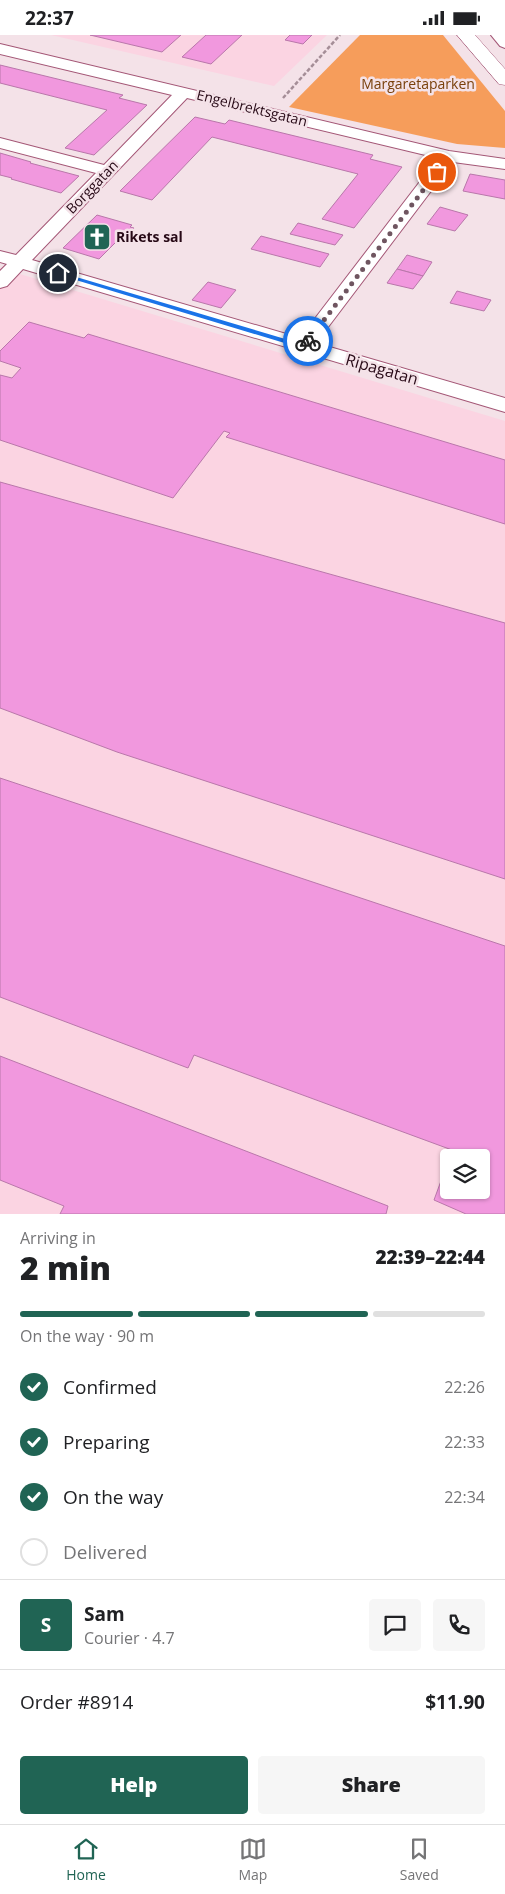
<!DOCTYPE html>
<meta charset="utf-8">
<style>
body{margin:0;font-family:"Open Sans",sans-serif;background:#f6f6f6;color:#202124;height:100vh;display:flex;flex-direction:column;font-size:19px;white-space:nowrap}
*{box-sizing:border-box;margin:0}
p{font-size:16px;color:#757577}
.icon{flex:none;width:28px;height:28px;fill:none;stroke:currentColor;stroke-width:2;stroke-linecap:round;stroke-linejoin:round}
.map{position:relative;height:1179px;overflow:hidden}
.side{display:flex;flex-direction:column;background:#fff;flex:1}
.side>*{flex:none}
.fabs{position:absolute;left:440px;top:1114px;display:grid;gap:10px}
.fabs a{display:grid;place-items:center;width:50px;height:50px;border-radius:5px;background:#fff;box-shadow:0 1px 4px #0004;font-size:25px}
.pin{position:absolute;display:grid;place-items:center;width:42px;height:42px;color:#fff;margin:-21px;border:2px solid #fff;border-radius:50%;box-shadow:0 1px 5px #0007}
.courier{position:absolute;display:grid;place-items:center;width:50px;height:50px;margin:-25px;border:4px solid #1a73e8;border-radius:50%;background:#fff;color:#222;box-shadow:0 1px 6px #0007}
.headline em{font-style:normal;font-weight:800}
.headline div{display:flex;flex-direction:column-reverse}
.headline{display:flex;align-items:center;justify-content:space-between;height:85px;padding:0 20px}
h1{font-size:32px;font-weight:800;line-height:38px}
.bar{display:grid;grid-template-columns:repeat(4,1fr);gap:8px 5px;align-content:center;height:60px;padding:0 20px}
.bar i{height:6px;border-radius:4px;background:#e0e0e0}
.bar .current{background:#206454}
.bar p{grid-column:span 4}
.line{display:flex;align-items:center;gap:12px;padding:0 20px;border-top:1px solid #e0e0e0}
.line div{flex:1}
.round{display:grid;place-items:center;flex:none;width:52px;height:52px;border-radius:5px;background:#f6f6f6}
ol{padding:0 20px;list-style:none}
li{display:flex;align-items:center;gap:15px;height:55px}
li p{margin-inline-start:auto}
li .icon{padding:5px;border-radius:50%;background:#206454;color:#fff;stroke-width:4}
li:last-child{color:#757577}
li i{width:28px;height:28px;border:2px solid #e0e0e0;border-radius:50%}
.action{display:flex;gap:10px;margin-top:auto;padding:10px 20px}
.action a{flex:1;height:58px;border-radius:5px;background:#206454;color:#fff;font-size:20px;font-weight:800;line-height:58px;text-align:center}
.action a+a{background:#f6f6f6;color:#202124}
.status{display:flex;justify-content:space-between;align-items:center;height:35px;padding:0 25px;background:#fff;direction:ltr}
.status svg{height:14px;fill:currentColor}
.menu{display:flex;justify-content:space-around;align-items:center;height:70px;border-top:1px solid #e0e0e0;background:#fff;font-size:14px;color:#757577}
.menu a{display:grid;justify-items:center;gap:2px}
.menu .current{color:#206454}
.map>svg:first-child{display:block}
.built{fill:#fbd4e2;fill-rule:evenodd}
.green{fill:#f69d5b}
.building{fill:#f198de;stroke:#b977aa}
.lines{fill:none;stroke-linecap:round;stroke-linejoin:round}
.street-casing{stroke:#a45776;stroke-width:2}
.secondary-casing{stroke:#a45776;stroke-width:1}
.path{stroke:#a58e97;stroke-width:2.5;stroke-dasharray:4 2;stroke-linecap:butt}
.street{fill:#fff;fill-rule:evenodd}
.secondary{fill:#fff;fill-rule:evenodd}
.route{fill:#1a73e8}
.done{stroke:#6f5560;stroke-width:5;stroke-dasharray:0 9}
.labels{text-anchor:middle;stroke-width:5;stroke-linejoin:round;paint-order:stroke}
.far-park-label{font-size:14px;fill:#7a400b;stroke:#f4e2e8}
.far-street-label{font-size:14px;fill:#270916;stroke:#f4e2e8}
.far-poi-label{font-size:14px;font-weight:bold;fill:#270916;stroke:#f4e2e8;text-anchor:start}
.street-label{font-size:16px;fill:#270916;stroke:#f4e2e8}
</style>
<div class="status"><b>22:37</b><svg viewBox="0 0 49 12"><path d="M0 12V9h3v3zM5 12V6h3v6zM10 12V3h3v9zM15 12V0h3v12zM26 1h20v11H26zM47 4h2v5h-2z"/></svg></div>
<div class="map">
<svg width="505" height="1179" viewBox="0 0 505 1179">
<rect width="100%" height="100%" fill="#f4e2e8"/>
<!-- built -->
<g class="built">
<path d="M51,0H327L274,51Z"/>
<path d="M0,233L505,386V1179H0ZM449,1122H481V1155H449Z"/>
</g>
<!-- green -->
<path class="green" d="M360,0H443L505,76V113L457,109L289,72Z"/>
<!-- building -->
<g class="building">
<path d="M90,0H181L162,17Z"/>
<path d="M206,0H242L211,29L182,22Z"/>
<path d="M290,0H312L303,9L285,5Z"/>
<path d="M0,30L123,60L119,63L147,70L94,120L65,113L107,75L0,48Z"/>
<path d="M195,82L225,89L229,85L373,120L370,124L402,132L354,193L322,184L358,139L212,102L152,165L120,156Z"/>
<path d="M0,118L31,127L30,128L79,141L61,158L11,144L12,143L0,140Z"/>
<path d="M470,139L505,145V164L463,156Z"/>
<path d="M440,172L468,180L455,196L427,189Z"/>
<path d="M97,180L132,190L130,192L134,193L125,203L121,202L99,224L63,213Z"/>
<path d="M298,188L343,200L335,210L290,199Z"/>
<path d="M261,201L329,219L320,232L251,214Z"/>
<path d="M407,220L432,227L423,241L397,234Z"/>
<path d="M397,234L423,241L413,254L387,248Z"/>
<path d="M208,247L236,255L221,273L192,265Z"/>
<path d="M457,256L491,265L484,276L450,268Z"/>
<path d="M29,287L84,303L88,299L505,425V489L226,402L230,398L224,396L173,463L0,405V340L12,343L21,333L0,326V316Z"/>
<path d="M0,447L505,588V844L117,717L0,673Z"/>
<path d="M0,743L505,911V1179H466L434,1165L449,1124V1155H481V1122H449L452,1115L194,1020L188,1033L0,962Z"/>
<path d="M0,1021L388,1171L386,1179H60L64,1171L0,1145Z"/>
</g>
<g class="lines">
<!-- street casing -->
<g class="street-casing">
<g id="street">
<path d="M491,0H505V13L500,11Z"/>
<path d="M0,9L449,116L505,124V134L453,127L316,308L505,363V377L23,234L7,251L0,253V236L7,229L0,227V216L16,220L96,138L0,113V103L104,130L172,60L0,19ZM187,63L438,123L300,303L32,225Z"/>
</g>
</g>
<!-- secondary casing -->
<g class="secondary-casing">
<path id="secondary" d="M457,0H475L505,34V50L499,49Z"/>
</g>
<!-- path -->
<path class="path" d="M283,63L340,0"/>
<!-- street -->
<use href="#street" class="street"/>
<!-- secondary -->
<use href="#secondary" class="secondary"/>
</g>
<!-- route -->
<path class="route" d="M56,236L302,309L305,305L311,306L306,313H301L56,239Z"/>
<g class="lines">
<!-- done -->
<path class="done" d="M308,306L437,137"/>
</g>
<!-- icons -->
<defs>
<g id="church-square" transform="scale(1.4375)"><rect x="-9" y="-9" width="18" height="18" rx="4" fill="#206454" stroke="#f4e2e8"/><path d="M-1.2-6h2.4v3.5h3.3v2.4h-3.3V6h-2.4V-.1h-3.3v-2.4h3.3Z" fill="#fff"/></g>
</defs>
<g fill-rule="evenodd">
<use href="#church-square" x="97" y="202"/>
</g>
<g class="labels">
<!-- far-park labels -->
<g class="far-park-label">
<text x="418" y="54">Margaretaparken</text>
</g>
<!-- far-street labels -->
<g class="far-street-label">
<text transform="translate(252 73) rotate(14)" y="5">Engelbrektsgatan</text>
<text transform="translate(92 152) rotate(-46)" y="5">Borggatan</text>
</g>
<!-- far-poi labels -->
<g class="far-poi-label">
<text x="116" y="207">Rikets sal</text>
</g>
<!-- street labels -->
<g class="street-label">
<text transform="translate(382 334) rotate(16)" y="6">Ripagatan</text>
</g>
</g>
</svg>
<div class="fabs">
<a><svg class="icon" aria-label="layers" viewBox="0 0 24 24"><path d="M12 4l9 5-9 5-9-5zM3 14l9 5 9-5"/></svg></a>
</div>
<div class="pin" style="left:437px;top:137px;background:#ea580c"><svg class="icon" aria-label="bag" viewBox="0 0 24 24"><path d="M5 8h14l-1 12H6zM9 8a3 3 0 0 1 6 0"/></svg></div>
<div class="pin" style="left:58px;top:238px;background:#1f2937"><svg class="icon" aria-label="home" viewBox="0 0 24 24"><path d="M3 11l9-7 9 7M6 9v11h12V9"/></svg></div>
<div class="courier" style="left:308px;top:306px"><svg class="icon" aria-label="bike" viewBox="0 0 24 24"><circle cx="6" cy="16" r="4"/><circle cx="18" cy="16" r="4"/><path d="M6 16l4-8h5l3 8M10 8l3 8H6M13 5h3"/></svg></div>
</div>
<section class="side">
<div class="headline"><div><h1>2 min</h1><p>Arriving in</p></div><em>22:39–22:44</em></div>
<div class="bar"><i class="current"></i><i class="current"></i><i class="current"></i><i></i><p>On the way · 90 m</p></div>
<ol>
<li><svg class="icon" aria-label="check" viewBox="0 0 24 24"><path d="M5 12l5 5 9-10"/></svg>Confirmed<p>22:26</p></li>
<li><svg class="icon" aria-label="check" viewBox="0 0 24 24"><path d="M5 12l5 5 9-10"/></svg>Preparing<p>22:33</p></li>
<li><svg class="icon" aria-label="check" viewBox="0 0 24 24"><path d="M5 12l5 5 9-10"/></svg>On the way<p>22:34</p></li>
<li><i></i>Delivered</li>
</ol>
<div class="line" style="height:90px"><b class="round" style="background:#206454;color:#fff">S</b><div><b>Sam</b><p>Courier · 4.7</p></div><a class="round"><svg class="icon" aria-label="chat" viewBox="0 0 24 24"><path d="M4 5h16v11H9l-5 4z"/></svg></a><a class="round"><svg class="icon" aria-label="phone" viewBox="0 0 24 24"><path d="M5 4h4l2 5-3 2q2 4 5 5l2-3 5 2v4C11 20 4 13 5 4z"/></svg></a></div>
<div class="line" style="height:65px"><div>Order #8914</div><b>$11.90</b></div>
<div class="action"><a>Help</a><a>Share</a></div>
</section>
<nav class="menu">
<a class="current"><svg class="icon" aria-label="home" viewBox="0 0 24 24"><path d="M3 11l9-7 9 7M6 9v11h12V9"/></svg>Home</a>
<a><svg class="icon" aria-label="map" viewBox="0 0 24 24"><path d="M3 6l6-2 6 2 6-2v14l-6 2-6-2-6 2zM9 4v14M15 6v14"/></svg>Map</a>
<a><svg class="icon" aria-label="saved" viewBox="0 0 24 24"><path d="M7 4h10v16l-5-4-5 4z"/></svg>Saved</a>
</nav>
